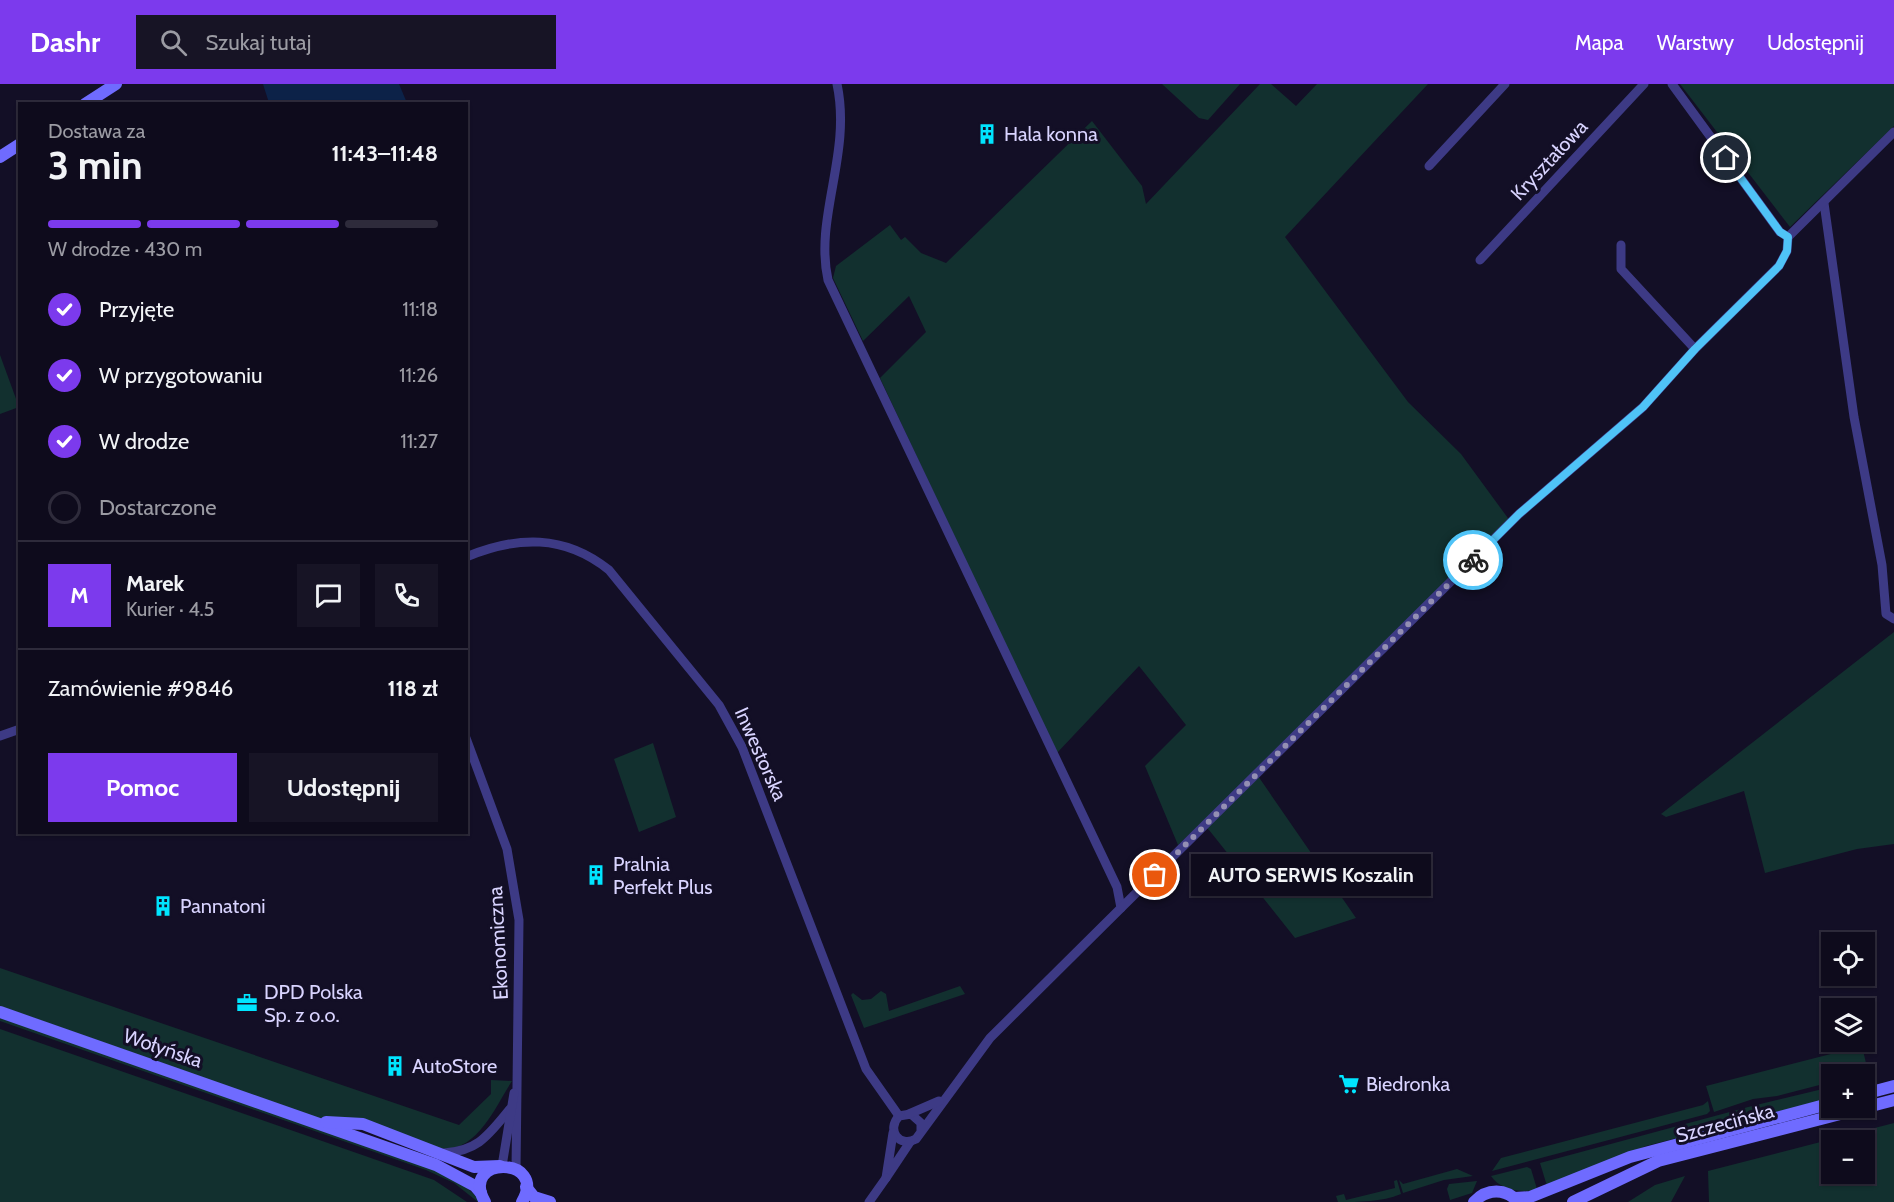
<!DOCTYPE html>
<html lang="pl">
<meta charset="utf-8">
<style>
body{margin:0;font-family:Cabin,sans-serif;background:#171425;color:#f1f3f6;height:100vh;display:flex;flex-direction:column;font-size:22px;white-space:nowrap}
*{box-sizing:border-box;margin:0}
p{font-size:20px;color:#9b9ba3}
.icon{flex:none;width:33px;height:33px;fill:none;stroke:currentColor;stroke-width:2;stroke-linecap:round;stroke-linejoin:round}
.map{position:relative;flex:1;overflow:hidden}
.panel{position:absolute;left:18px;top:18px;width:450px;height:732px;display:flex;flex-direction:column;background:#0e0b1c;border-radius:0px;box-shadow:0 2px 4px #0004,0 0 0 2px #2e2b3b}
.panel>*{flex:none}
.tools{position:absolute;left:1821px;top:848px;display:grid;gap:12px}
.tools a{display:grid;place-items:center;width:54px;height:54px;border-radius:0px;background:#0e0b1c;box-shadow:0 2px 4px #0004,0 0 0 2px #2e2b3b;font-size:30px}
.pin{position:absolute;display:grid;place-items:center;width:51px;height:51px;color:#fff;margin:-26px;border:3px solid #fff;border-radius:50%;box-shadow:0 2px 6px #0007}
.courier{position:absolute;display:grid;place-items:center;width:60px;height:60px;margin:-30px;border:4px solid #4fc3f7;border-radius:50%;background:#fff;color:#222;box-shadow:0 2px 8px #0007}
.bubble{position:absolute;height:42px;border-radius:0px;background:#0e0b1c;box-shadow:0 2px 4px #0004,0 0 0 2px #2e2b3b;font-size:20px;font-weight:700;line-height:42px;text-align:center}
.summary em{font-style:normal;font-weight:700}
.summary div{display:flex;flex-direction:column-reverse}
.summary{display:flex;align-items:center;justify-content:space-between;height:102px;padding:0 30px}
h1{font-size:39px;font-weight:700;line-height:45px}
.bar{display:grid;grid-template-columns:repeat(4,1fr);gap:9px 6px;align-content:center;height:72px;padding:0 30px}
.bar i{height:8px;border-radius:4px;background:#2e2b3b}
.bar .current{background:#7c3aed}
.bar p{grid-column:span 4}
.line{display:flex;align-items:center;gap:15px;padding:0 30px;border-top:2px solid #2e2b3b}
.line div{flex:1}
.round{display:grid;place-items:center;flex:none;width:63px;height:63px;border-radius:0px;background:#171425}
ol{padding:0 30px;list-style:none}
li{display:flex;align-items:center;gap:18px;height:66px}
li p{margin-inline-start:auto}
li .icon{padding:6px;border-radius:50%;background:#7c3aed;color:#fff;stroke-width:4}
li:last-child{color:#9b9ba3}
li i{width:33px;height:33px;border:3px solid #2e2b3b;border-radius:50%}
.action{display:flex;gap:12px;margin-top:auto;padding:12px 30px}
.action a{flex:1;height:69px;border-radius:0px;background:#7c3aed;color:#fff;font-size:24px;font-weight:700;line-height:69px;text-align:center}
.action a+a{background:#171425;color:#f1f3f6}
header{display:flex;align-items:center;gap:36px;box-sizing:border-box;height:84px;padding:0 30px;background:#7c3aed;color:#fff}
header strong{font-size:28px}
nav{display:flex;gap:33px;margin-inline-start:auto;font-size:21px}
.search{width:420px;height:54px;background:#171425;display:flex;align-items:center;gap:15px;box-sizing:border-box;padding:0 21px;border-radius:0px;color:#9b9ba3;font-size:22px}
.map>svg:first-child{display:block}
.green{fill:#12302f;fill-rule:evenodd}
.water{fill:#0c2248}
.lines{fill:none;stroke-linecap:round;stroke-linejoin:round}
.street{stroke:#3d3a85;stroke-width:9}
.secondary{stroke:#6f6bff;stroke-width:12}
.done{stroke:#948fb3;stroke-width:6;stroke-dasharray:0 10.8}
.route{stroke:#4fc3f7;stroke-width:8}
.labels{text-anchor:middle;stroke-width:6;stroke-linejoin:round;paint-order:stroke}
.poi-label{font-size:20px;fill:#d9d4ff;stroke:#130f26;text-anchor:start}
.street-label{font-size:20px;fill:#d9d4ff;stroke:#130f26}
</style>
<header>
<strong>Dashr</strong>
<div class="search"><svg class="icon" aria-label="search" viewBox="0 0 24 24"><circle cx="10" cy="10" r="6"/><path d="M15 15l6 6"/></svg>Szukaj tutaj</div>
<nav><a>Mapa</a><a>Warstwy</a><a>Udostępnij</a></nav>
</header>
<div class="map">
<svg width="1894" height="1118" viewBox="0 0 1894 1118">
<rect width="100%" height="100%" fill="#130f26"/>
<!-- green -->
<g class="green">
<path d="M1162,0H1240L1208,36L1199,34Z"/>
<path d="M1260,0H1271L1296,22L1317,0H1428L1285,153L1408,318L1461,370L1513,441L1258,692L1356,834L1295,854L1209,746L1201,739L1178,761L1145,682L1186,641L1139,582L1056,670L880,294L926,248L909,212L863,257L833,194L836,182L890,141L901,156L905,153L921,169L946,179L1092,37L1142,102L1146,120Z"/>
<path d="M1680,0H1894V42L1790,143Z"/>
<path d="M0,271L19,323L0,330Z"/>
<path d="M1894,548V760L1857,765L1765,789L1744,707L1666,733L1661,730Z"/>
<path d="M653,659L676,733L639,748L614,675Z"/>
<path d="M0,884L459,1041L491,1010V996L512,997C495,1023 476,1071 438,1064L318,1034L0,922Z"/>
<path d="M960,902L965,910L864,944L851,911L853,909L862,916L871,915L881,907L886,910L889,927Z"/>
<path d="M0,933L427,1082L461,1099L483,1118H478L454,1099L426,1086L0,937Z"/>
<path d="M0,945L434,1096L467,1118H0Z"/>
<path d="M1862,962L1869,992L1867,994L1864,990H1832L1831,998L1777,1012L1753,1015L1714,1028L1706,1002Z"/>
<path d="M1831,1003V1014L1646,1062L1547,1102L1540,1079L1752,1022Z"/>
<path d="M1708,1017L1710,1027L1707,1030L1492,1087L1501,1074L1703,1021Z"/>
<path d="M1894,1039V1118H1709L1708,1087ZM1832,1056H1864V1089H1832Z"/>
<path d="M1527,1083L1531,1085L1537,1105C1523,1110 1500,1106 1491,1092Z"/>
<path d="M1457,1085L1473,1092L1444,1096L1403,1109L1399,1096L1403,1100Z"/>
<path d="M1685,1092L1671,1118H1628L1655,1101Z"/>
<path d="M1397,1096L1401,1110C1381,1118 1360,1118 1338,1118L1336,1112L1344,1110L1346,1116L1395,1104L1394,1097Z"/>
<path d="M1477,1097L1472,1109L1450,1116L1447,1105L1449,1100Z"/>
</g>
<!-- water -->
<path class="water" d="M263,0H399L407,19H269Z"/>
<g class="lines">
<!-- street -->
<g class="street">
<path d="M837,0C852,70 814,133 828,196L1117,803L1121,824L990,954L916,1055C899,1064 886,1046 899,1032L911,1030L921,1039V1048"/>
<path d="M1672,0L1780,148L1788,153"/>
<path d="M1429,82L1505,0"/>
<path d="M1824,119L1854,333L1882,481L1886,530L1894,535"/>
<path d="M1788,153L1894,48"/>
<path d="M1621,161V185L1695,265"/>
<path d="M1480,176L1644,0"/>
<path d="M466,473C517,452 564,450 609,486L719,621L742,663L866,985L899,1032"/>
<path d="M0,652L20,645"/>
<path d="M466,654L507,765L519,836L516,1086"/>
<path d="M1121,824L1519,430L1643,323L1695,265L1779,182L1787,167L1788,153"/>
<path d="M909,1030L939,1017"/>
<path d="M893,1049L886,1094L910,1058"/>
<path d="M444,1069C479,1067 489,1050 510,1025"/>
<path d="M502,1082L514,1009"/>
<path d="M869,1118L886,1094"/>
</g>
<!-- secondary -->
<g class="secondary">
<path d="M85,20L116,0"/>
<path d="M0,73L20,60"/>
<path d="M0,928L436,1081L475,1102L481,1109"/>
<path d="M1864,1010L1894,1002"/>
<path d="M326,1038L363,1040L474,1083L500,1082"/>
<path d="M526,1103L534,1113L550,1118"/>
<path d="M1515,1114L1530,1113L1630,1073L1832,1019"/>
<path d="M485,1118C458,1071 549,1072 522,1118"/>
<path d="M1474,1118C1487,1104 1506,1104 1518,1118"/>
<path d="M1573,1118L1658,1077L1894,1016"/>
</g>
</g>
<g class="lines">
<!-- done -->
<path class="done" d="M1155,791L1473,476"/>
<!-- route -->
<path class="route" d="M1473,476L1519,430L1643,323L1695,265L1779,182L1787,167L1788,153L1780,148L1726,74"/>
</g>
<!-- icons -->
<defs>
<g id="building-bare" transform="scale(1.62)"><path d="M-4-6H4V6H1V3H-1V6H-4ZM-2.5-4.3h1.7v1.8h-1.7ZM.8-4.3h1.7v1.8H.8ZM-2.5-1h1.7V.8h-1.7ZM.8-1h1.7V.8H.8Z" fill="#00e5ff" stroke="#130f26" stroke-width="2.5" paint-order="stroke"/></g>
<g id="office-bare" transform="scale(1.62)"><path d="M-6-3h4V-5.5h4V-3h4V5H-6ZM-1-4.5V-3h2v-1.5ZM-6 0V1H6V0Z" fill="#00e5ff" stroke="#130f26" stroke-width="2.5" paint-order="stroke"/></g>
<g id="supermarket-bare" transform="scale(1.62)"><path d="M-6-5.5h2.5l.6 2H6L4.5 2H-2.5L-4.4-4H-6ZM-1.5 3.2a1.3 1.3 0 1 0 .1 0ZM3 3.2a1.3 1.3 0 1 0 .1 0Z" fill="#00e5ff" stroke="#130f26" stroke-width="2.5" paint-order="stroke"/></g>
</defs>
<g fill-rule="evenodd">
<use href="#building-bare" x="987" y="50"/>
<use href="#building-bare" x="596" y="791"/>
<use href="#building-bare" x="163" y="822"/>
<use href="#office-bare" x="247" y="919"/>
<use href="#building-bare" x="395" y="982"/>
<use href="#supermarket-bare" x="1349" y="1000"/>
</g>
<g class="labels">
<!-- poi labels -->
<g class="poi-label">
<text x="1004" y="57">Hala konna</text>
<text x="613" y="787">Pralnia<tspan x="613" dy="23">Perfekt Plus</tspan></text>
<text x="180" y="829">Pannatoni</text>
<text x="264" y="915">DPD Polska<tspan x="264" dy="23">Sp. z o.o.</tspan></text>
<text x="412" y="989">AutoStore</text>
<text x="1366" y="1007">Biedronka</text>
</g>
<!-- street labels -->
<g class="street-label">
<text transform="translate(1549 76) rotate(-47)" y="7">Kryształowa</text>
<text transform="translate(761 670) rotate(66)" y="7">Inwestorska</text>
<text transform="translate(498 859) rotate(-93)" y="7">Ekonomiczna</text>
<text transform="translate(163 964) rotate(19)" y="7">Wołyńska</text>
<text transform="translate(1725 1039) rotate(-15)" y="7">Szczecińska</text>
</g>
</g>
</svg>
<div class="tools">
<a><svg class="icon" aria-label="locate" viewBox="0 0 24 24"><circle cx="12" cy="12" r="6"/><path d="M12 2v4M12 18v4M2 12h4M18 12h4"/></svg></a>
<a><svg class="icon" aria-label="layers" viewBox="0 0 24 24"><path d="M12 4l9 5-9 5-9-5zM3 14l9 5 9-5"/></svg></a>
<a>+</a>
<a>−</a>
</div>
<div class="pin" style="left:1155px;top:791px;background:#ea580c"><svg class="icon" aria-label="bag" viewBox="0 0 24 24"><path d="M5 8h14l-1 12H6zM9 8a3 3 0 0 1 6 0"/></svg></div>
<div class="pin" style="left:1726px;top:74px;background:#1f2937"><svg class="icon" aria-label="home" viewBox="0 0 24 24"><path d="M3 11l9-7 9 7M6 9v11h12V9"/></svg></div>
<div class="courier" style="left:1473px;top:476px"><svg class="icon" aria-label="bike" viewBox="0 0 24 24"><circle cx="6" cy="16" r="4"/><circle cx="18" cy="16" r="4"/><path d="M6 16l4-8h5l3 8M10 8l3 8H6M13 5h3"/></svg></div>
<div class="bubble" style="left:1191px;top:770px;width:240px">AUTO SERWIS Koszalin</div>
<section class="panel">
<div class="summary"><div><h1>3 min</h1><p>Dostawa za</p></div><em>11:43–11:48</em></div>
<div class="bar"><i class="current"></i><i class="current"></i><i class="current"></i><i></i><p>W drodze · 430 m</p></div>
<ol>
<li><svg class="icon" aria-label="check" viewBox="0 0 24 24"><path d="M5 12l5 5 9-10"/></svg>Przyjęte<p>11:18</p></li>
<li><svg class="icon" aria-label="check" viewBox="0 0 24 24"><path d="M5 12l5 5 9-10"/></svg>W przygotowaniu<p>11:26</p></li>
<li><svg class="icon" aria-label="check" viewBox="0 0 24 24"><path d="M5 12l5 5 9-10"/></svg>W drodze<p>11:27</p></li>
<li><i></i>Dostarczone</li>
</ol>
<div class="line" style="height:108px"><b class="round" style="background:#7c3aed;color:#fff">M</b><div><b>Marek</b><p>Kurier · 4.5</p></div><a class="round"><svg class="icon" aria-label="chat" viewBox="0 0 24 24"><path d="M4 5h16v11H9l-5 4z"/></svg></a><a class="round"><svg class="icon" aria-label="phone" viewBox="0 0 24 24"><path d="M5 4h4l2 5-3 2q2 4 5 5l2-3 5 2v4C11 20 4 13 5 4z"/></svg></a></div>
<div class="line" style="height:78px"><div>Zamówienie #9846</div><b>118 zł</b></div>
<div class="action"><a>Pomoc</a><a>Udostępnij</a></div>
</section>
</div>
